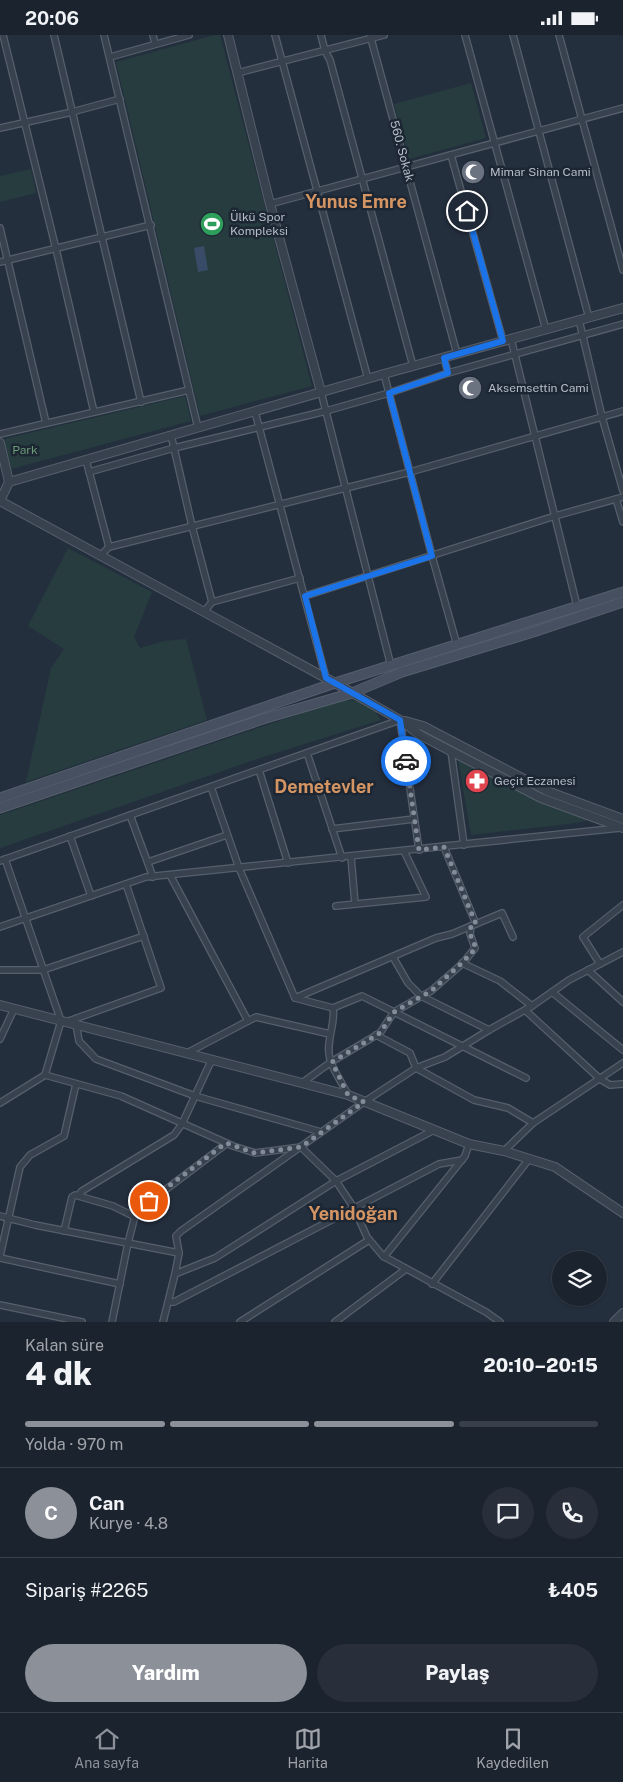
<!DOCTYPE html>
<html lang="tr">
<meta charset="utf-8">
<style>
body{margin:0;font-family:"Public Sans",sans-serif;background:#282f3a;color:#f1f3f6;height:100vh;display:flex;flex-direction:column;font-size:19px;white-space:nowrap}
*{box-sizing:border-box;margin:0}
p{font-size:16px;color:#a0a4aa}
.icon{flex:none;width:28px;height:28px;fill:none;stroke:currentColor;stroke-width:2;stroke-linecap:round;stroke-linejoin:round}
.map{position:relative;height:1287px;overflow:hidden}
.panel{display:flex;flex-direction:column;background:#1b232e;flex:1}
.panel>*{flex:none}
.fabs{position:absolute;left:552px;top:1216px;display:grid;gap:10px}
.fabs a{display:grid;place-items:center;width:55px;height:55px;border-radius:50%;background:#1b232e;box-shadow:0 1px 4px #0004,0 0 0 1px #39404a;font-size:25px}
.pin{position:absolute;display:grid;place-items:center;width:42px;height:42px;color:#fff;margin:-21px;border:2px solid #fff;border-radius:50%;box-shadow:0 1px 5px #0007}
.courier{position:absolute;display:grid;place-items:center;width:50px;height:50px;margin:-25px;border:4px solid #1a73e8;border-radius:50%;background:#fff;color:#222;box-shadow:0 1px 6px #0007}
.overview em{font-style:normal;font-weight:800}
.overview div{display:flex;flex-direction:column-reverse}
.overview{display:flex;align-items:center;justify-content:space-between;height:85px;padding:0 25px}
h1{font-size:32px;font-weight:800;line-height:38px}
.bar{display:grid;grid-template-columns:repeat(4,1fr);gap:8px 5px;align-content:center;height:60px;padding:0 25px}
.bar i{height:6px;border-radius:4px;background:#39404a}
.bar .current{background:#8c9099}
.bar p{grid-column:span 4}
.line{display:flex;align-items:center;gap:12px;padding:0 25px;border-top:1px solid #39404a}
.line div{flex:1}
.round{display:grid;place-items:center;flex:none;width:52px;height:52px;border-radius:26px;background:#282f3a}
.primary-button{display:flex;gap:10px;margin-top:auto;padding:10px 25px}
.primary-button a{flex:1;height:58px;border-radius:30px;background:#8c9099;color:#fff;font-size:20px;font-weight:800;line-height:58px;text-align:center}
.primary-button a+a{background:#282f3a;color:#f1f3f6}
.status{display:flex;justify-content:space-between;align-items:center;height:35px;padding:0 25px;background:#1b232e;direction:ltr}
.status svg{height:14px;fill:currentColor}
.tabs{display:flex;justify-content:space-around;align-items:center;height:70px;border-top:1px solid #39404a;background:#1b232e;font-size:14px;color:#a0a4aa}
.tabs a{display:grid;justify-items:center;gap:2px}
.tabs .current{color:#8c9099}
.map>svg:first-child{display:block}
.green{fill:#263c3f}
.water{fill:#394c67}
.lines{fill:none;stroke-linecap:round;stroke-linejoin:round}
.minor-casing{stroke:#565f6c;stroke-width:8}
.tertiary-casing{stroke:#565f6c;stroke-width:10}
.secondary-casing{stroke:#565f6c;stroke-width:11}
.minor{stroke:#38414e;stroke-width:5.5}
.tertiary{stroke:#38414e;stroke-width:8}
.secondary{stroke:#465061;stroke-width:9}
.done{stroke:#828b98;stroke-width:5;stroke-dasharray:0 9}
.route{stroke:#1a73e8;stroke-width:6}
.labels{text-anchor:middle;stroke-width:5;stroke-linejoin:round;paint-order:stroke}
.street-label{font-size:12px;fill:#b4bcc9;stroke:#1d2633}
.poi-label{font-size:12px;fill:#b4bcc9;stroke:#1d2633;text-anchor:start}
.park-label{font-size:12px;fill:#6b9a76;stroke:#1d2633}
.district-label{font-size:18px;font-weight:bold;fill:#d59563;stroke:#1d2633}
</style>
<div class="status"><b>20:06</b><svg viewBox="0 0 49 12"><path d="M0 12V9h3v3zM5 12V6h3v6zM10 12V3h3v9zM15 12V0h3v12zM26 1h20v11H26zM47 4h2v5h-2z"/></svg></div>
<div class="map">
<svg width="623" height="1287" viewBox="0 0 623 1287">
<rect width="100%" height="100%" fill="#242f3e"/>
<!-- green -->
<g class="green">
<path d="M215,0H220L312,351L200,381L116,27Z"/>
<path d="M471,48L486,103L409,124L394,69Z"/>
<path d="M31,134L36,158L0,167V141Z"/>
<path d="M185,361L191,386L11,434L4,404Z"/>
<path d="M68,513L152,557L134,602L140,613L164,606L186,604L207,685L26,747L51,633L64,614L28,591Z"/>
<path d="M344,664C359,665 373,671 381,685L257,724L0,813V780Z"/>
<path d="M458,724L534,764L587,783L586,786L569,789L471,800Z"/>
</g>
<!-- water -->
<path class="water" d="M204,211L208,235L198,237L194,213Z"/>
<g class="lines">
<!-- minor casing -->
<g class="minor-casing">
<g id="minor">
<path d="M3,0L56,214L94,377"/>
<path d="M54,0L141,367"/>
<path d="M104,0L198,393"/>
<path d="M153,0L155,9"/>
<path d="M275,0L368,344"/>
<path d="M321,0L325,16L330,25L413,331"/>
<path d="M370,0L457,319"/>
<path d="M465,0L546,295"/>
<path d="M513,0L589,283"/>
<path d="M559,0L623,235"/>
<path d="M110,22L189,0"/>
<path d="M237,38L384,0"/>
<path d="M0,93L72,77L120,64"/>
<path d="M451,120L503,306"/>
<path d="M270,169L623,73"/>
<path d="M0,193L46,388"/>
<path d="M0,227L151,190"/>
<path d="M579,285L602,382L623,456"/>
<path d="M511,304L577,571"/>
<path d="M444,323L448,338"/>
<path d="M384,339L432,521L457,610"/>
<path d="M321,357L391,631"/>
<path d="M255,377L326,643"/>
<path d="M0,399L189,355"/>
<path d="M171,400L192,491L212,567"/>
<path d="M86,425L109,512"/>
<path d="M89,437L174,413L326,376L389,358L448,338L623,289"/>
<path d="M616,464L623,487"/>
<path d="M100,521L109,512L410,437L623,376"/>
<path d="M305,561L555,481L623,462"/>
<path d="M204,577L212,567L300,543"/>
<path d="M451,716L464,810"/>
<path d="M307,718L342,823"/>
<path d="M259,735L288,828"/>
<path d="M211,752L239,833L295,963L333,973C336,989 325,1007 330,1024C333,1036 343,1049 348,1060"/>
<path d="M130,780L153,842"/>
<path d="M332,794L414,784"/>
<path d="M70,801L91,861"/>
<path d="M444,812L476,889"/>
<path d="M351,822L355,869"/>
<path d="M0,826L400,685L419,815"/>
<path d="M148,827L227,800"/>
<path d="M170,840L248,986L187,1018"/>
<path d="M336,871L426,862L404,816"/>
<path d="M0,892L146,842L620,793"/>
<path d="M393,922L408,948L421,961L489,995"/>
<path d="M462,928L500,946L532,971"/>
<path d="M600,929L583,902L623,870"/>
<path d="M0,935H43L144,901"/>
<path d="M588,935L623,967"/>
<path d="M552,957L623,1015"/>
<path d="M295,963L436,903L452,899L502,878L513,902"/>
<path d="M333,973L362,961L526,1043"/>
<path d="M525,975L600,1044L610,1050L623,1049"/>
<path d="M248,986L256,982L330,999"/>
<path d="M66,987L161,953L126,849"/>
<path d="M76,989L79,1006L96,1024L195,1061L321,1097"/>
<path d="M376,1000L410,1018L416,1033L474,1065L508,1073L533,1088"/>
<path d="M0,1004L14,974"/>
<path d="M45,1040L121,1061L233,1111L255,1118L301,1112L336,1146L354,1173L367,1202L383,1221L486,1277L500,1287"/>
<path d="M302,1048L331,1027L380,998L394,977L431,956L463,928L475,913L470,899L471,891"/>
<path d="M0,1068L45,1040L61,986L5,824"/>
<path d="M504,1116L533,1088L623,1028"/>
<path d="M79,1160L82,1156L174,1100L182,1089L212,1024"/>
<path d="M0,1181L35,1190L179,1218"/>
<path d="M64,1196L72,1162L75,1160L113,1171L135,1182"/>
<path d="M0,1221L20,1132L30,1120L64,1101L76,1049"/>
<path d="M384,1222L465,1121L469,1109"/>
<path d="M0,1223L120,1249"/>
<path d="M175,1239L215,1223L336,1146L434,1095"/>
<path d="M432,1249L529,1124"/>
<path d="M169,1267H174L439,1129L462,1125"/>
<path d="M0,1270L82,1287"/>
<path d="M112,1287L128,1208L136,1177L226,1109"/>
<path d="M163,1287L175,1239L179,1218L176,1201L181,1196L364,1067L416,1033L445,1022L489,995L532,971L569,945L623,917"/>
<path d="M240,1287L369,1205"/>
<path d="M335,1287L406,1234"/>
</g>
</g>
<!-- tertiary casing -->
<g class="tertiary-casing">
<g id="tertiary">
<path d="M228,0L270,169L321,357"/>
<path d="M0,408L9,447"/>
<path d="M0,466L335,648L400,685L420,700L541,763L623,793"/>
<path d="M0,466L9,447L384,339L623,273"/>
<path d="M405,686L423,691L547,756L623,784"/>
<path d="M0,970L348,1060L469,1109L504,1116L555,1132L623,1178"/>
<path d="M614,1287L623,1278"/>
</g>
</g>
<!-- secondary casing -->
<g class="secondary-casing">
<g id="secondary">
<path d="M0,763L335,648L623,557"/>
<path d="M0,773L266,683L352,658L402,637L533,597L623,567"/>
</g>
</g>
<!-- minor -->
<use href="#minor" class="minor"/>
<!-- tertiary -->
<use href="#tertiary" class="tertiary"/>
<!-- secondary -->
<use href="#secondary" class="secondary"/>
</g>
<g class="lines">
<!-- done -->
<path class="done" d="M149,1166L226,1108L255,1118L301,1112L364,1067L348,1060L332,1027L380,998L394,977L431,956L462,928L476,913L470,899L471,891L476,889L444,812L419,815L406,726"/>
<!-- route -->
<path class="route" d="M406,726L400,685L326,643L305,561L432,521L389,358L448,338L444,323L503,306L467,176"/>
</g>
<!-- icons -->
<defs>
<g id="mosque-disc" transform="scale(1.25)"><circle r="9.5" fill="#6b7280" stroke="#1d2633"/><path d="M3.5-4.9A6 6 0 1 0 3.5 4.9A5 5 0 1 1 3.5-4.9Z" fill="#fff"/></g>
<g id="stadium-disc" transform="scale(1.25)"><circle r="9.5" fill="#2e9e5b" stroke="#1d2633"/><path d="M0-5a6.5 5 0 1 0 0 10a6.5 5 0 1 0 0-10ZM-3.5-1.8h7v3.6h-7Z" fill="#fff"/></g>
<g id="pharmacy-disc" transform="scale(1.25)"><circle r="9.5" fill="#e0444e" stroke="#1d2633"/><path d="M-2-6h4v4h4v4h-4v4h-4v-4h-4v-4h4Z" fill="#fff"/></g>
</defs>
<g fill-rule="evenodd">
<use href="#mosque-disc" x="473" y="137"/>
<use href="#stadium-disc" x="212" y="189"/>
<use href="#mosque-disc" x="470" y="353"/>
<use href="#pharmacy-disc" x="477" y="746"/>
</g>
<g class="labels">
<!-- street labels -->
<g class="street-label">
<text transform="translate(402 116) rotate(75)" y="4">560. Sokak</text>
</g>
<!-- poi labels -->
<g class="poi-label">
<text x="490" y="141">Mimar Sinan Cami</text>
<text x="230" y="186">Ülkü Spor<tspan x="230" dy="14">Kompleksi</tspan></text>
<text x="488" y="357">Aksemsettin Cami</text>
<text x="494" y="750">Geçit Eczanesi</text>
</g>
<!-- park labels -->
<g class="park-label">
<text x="25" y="419">Park</text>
</g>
<!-- district labels -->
<g class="district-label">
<text x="356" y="173">Yunus Emre</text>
<text x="324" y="758">Demetevler</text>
<text x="353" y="1185">Yenidoğan</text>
</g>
</g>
</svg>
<div class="fabs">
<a><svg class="icon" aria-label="layers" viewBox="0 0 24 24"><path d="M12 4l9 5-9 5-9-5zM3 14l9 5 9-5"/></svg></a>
</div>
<div class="pin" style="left:149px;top:1166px;background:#ea580c"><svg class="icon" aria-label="bag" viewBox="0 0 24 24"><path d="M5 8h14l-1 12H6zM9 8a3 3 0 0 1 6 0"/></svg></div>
<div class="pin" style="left:467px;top:176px;background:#1f2937"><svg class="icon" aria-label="home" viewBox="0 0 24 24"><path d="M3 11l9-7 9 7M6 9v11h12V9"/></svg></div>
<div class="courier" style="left:406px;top:726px"><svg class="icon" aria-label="car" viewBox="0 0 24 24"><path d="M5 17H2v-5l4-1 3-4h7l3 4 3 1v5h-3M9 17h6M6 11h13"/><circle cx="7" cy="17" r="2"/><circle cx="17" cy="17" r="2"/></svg></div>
</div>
<section class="panel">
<div class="overview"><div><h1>4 dk</h1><p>Kalan süre</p></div><em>20:10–20:15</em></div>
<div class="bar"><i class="current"></i><i class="current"></i><i class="current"></i><i></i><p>Yolda · 970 m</p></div>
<div class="line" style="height:90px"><b class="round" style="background:#8c9099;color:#fff">C</b><div><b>Can</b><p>Kurye · 4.8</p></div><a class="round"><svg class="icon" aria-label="chat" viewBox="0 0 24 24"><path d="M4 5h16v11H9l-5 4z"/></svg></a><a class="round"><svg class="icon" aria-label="phone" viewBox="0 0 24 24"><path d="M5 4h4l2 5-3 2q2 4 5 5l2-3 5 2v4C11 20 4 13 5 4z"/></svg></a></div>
<div class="line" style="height:65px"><div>Sipariş #2265</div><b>₺405</b></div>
<div class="primary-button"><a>Yardım</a><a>Paylaş</a></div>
</section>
<nav class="tabs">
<a class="current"><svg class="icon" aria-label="home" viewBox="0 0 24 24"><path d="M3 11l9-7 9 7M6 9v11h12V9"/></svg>Ana sayfa</a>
<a><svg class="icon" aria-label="map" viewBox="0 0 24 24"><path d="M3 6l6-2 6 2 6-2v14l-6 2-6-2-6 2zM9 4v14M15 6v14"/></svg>Harita</a>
<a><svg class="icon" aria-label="saved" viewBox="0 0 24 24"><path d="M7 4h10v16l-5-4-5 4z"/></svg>Kaydedilen</a>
</nav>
